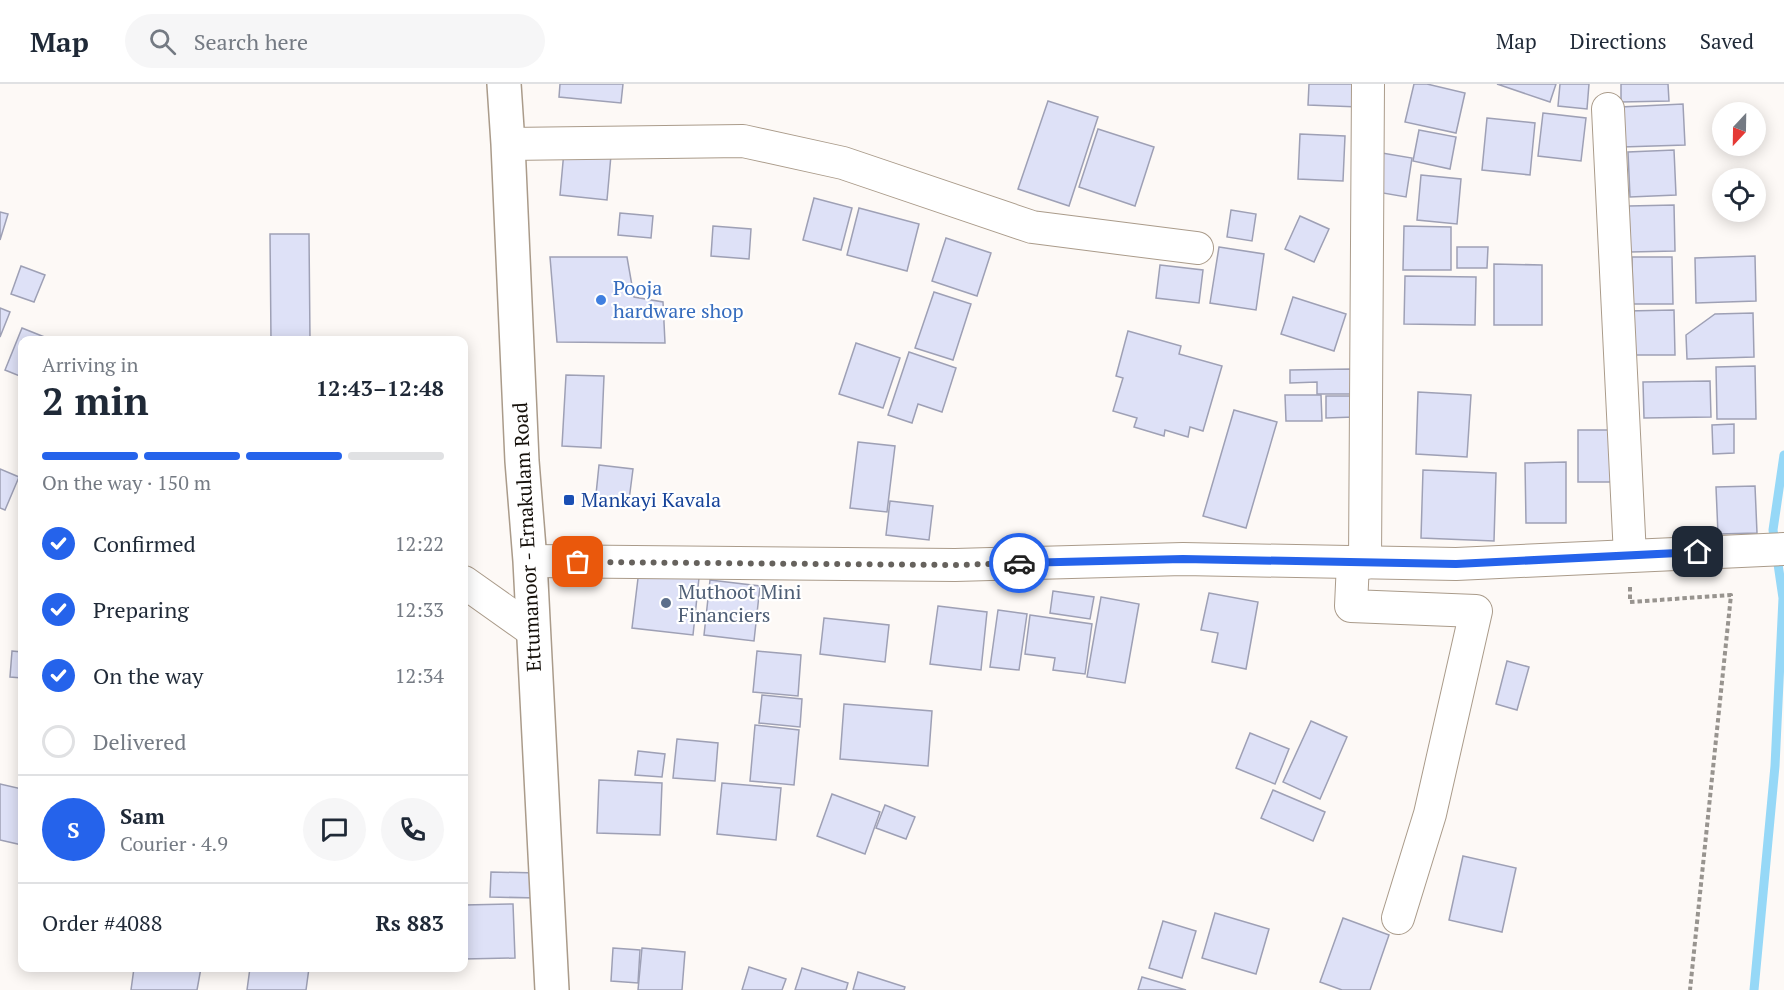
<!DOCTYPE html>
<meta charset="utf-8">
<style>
body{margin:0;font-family:"PT Serif",serif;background:#f6f6f7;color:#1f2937;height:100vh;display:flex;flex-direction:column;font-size:22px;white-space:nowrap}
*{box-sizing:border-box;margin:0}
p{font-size:20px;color:#747a83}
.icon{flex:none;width:33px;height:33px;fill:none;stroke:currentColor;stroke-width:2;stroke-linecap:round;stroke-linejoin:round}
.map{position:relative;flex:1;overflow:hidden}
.sheet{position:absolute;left:18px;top:252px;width:450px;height:636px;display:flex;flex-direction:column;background:#fff;border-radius:12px;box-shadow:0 3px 15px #0003}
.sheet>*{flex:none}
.needle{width:39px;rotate:202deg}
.tools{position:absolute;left:1712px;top:18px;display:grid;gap:12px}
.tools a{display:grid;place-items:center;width:54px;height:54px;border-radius:50%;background:#fff;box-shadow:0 3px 15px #0003;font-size:30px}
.pin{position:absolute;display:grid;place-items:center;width:51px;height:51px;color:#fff;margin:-26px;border-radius:12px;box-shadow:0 3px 9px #0006}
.courier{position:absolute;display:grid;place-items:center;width:60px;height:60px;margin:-30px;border:4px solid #2563eb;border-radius:50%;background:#fff;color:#222;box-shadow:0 2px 8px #0007}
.head em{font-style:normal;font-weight:600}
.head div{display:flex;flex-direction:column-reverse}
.head{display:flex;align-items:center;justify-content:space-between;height:102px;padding:0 24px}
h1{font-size:39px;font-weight:600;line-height:45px}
.bar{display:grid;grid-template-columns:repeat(4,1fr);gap:9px 6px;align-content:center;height:72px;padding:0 24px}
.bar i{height:8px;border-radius:4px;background:#e0e1e3}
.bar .on{background:#2563eb}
.bar p{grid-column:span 4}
.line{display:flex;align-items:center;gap:15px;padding:0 24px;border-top:2px solid #e0e1e3}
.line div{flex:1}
.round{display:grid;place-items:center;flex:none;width:63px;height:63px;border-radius:32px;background:#f6f6f7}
ol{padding:0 24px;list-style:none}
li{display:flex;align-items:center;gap:18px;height:66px}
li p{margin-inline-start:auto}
li .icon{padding:6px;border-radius:50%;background:#2563eb;color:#fff;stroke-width:4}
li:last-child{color:#747a83}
li i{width:33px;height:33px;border:3px solid #e0e1e3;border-radius:50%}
header{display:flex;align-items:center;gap:36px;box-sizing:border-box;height:84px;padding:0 30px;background:#fff;border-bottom:2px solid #e0e1e3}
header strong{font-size:28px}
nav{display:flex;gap:33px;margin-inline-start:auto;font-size:21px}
.search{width:420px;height:54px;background:#f6f6f7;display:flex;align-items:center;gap:15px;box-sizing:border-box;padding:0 21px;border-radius:33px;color:#747a83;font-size:22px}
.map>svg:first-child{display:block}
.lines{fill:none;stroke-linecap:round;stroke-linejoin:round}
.stream{stroke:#96d8f7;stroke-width:9}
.building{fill:#dee1f7;stroke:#9ea0b5;stroke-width:1.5}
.street-casing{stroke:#aa9b8a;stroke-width:34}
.primary-casing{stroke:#aa9b8a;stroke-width:36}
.path{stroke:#98948f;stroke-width:4;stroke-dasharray:4.5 3;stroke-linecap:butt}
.street{stroke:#fff;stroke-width:32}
.primary{stroke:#fff;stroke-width:33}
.done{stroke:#66625d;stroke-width:6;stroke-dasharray:0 10.8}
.route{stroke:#2563eb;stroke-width:8}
.shop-dot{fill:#3f7fe0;stroke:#fff;stroke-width:2}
.transit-dot{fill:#1a4fb4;stroke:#fff;stroke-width:2}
.service-dot{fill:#5c6f8a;stroke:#fff;stroke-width:2}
.labels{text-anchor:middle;stroke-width:4.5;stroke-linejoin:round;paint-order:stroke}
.shop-label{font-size:20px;fill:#366cbe;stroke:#fff;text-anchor:start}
.transit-label{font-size:20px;fill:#164399;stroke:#fff;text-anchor:start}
.street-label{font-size:20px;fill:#15100a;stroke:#fff}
.service-label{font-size:20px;fill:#4e5e75;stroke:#fff;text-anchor:start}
</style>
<header>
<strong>Map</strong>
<div class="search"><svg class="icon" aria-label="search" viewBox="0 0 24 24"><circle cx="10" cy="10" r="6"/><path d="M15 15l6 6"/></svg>Search here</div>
<nav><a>Map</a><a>Directions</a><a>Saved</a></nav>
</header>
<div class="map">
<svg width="1784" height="906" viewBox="0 0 1784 906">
<rect width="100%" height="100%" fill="#fdf9f6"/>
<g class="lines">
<!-- stream -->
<path class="stream" d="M1754,906L1775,682L1783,514L1773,446L1784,371"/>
</g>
<!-- building -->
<g class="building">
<path d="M560,0H623L621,19L559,13Z"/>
<path d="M1309,0H1360L1359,23L1308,21Z"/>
<path d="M1414,0H1427L1465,9L1456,49L1405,38Z"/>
<path d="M1497,0H1556L1550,18Z"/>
<path d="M1560,0H1589L1587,25L1558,22Z"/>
<path d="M1621,0H1668L1669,17L1621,18Z"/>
<path d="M1048,17L1098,33L1069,122L1018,105Z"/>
<path d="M1683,20L1685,61L1622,63L1620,23Z"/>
<path d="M1543,29L1586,34L1581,77L1538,72Z"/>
<path d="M1487,34L1535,39L1530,91L1482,86Z"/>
<path d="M1098,45L1154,63L1135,122L1079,103Z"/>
<path d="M1419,46L1456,53L1450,85L1413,77Z"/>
<path d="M1300,50L1345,52L1343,97L1298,95Z"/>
<path d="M1674,66L1676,111L1630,113L1628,68Z"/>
<path d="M564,67L611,71L607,116L560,111Z"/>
<path d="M1376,68L1412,74L1406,113L1371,107Z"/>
<path d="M1421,91L1461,95L1457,140L1417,136Z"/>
<path d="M814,114L852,124L841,166L803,156Z"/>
<path d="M1674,121L1675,167L1630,168L1629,122Z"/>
<path d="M859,124L919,140L907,187L847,171Z"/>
<path d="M1231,126L1256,130L1252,157L1227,153Z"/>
<path d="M0,128L8,130L0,156Z"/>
<path d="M620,129L653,132L651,154L618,151Z"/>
<path d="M1300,132L1329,145L1314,178L1285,165Z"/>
<path d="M713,142L751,145L749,175L711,172Z"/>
<path d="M1404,142L1451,143V186H1403Z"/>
<path d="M270,150H309L310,256H271Z"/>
<path d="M946,154L991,169L977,212L932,197Z"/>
<path d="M1219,163L1264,170L1256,226L1210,219Z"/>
<path d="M1457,163H1488L1487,184H1457Z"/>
<path d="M1755,172L1756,217L1696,219L1695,174Z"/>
<path d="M550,173H627L634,213L663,218L665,259L557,258Z"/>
<path d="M1632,173H1672L1673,220H1633Z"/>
<path d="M1494,180L1542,181V241H1494Z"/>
<path d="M1160,181L1203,186L1199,219L1156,214Z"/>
<path d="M21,182L45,191L34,218L11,210Z"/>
<path d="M1405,192L1476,193L1475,241L1404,240Z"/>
<path d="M934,208L971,220L953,276L915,264Z"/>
<path d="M1293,213L1346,230L1334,267L1281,250Z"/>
<path d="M0,224L10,228L0,253Z"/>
<path d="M1674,226L1675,271H1629L1627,227Z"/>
<path d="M1753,229L1754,273L1687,275L1686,251L1715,230Z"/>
<path d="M22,244L52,256H22V293L5,286Z"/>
<path d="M1128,247L1181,262L1179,270L1222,282L1203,347L1190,343L1188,353L1165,346L1164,352L1134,343L1137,334L1113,327L1123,294L1116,292Z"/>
<path d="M856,259L900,274L883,324L839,310Z"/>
<path d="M909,268L956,284L942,328L918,320L912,339L888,331Z"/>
<path d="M1755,282L1756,335H1717L1716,283Z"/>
<path d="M1351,285L1352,310H1317V298L1290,299V286Z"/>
<path d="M566,291L604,292L601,364L562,362Z"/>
<path d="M1710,297L1711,333L1644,334L1643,298Z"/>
<path d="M1418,308L1471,311L1467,373L1416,370Z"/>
<path d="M1285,311H1321L1322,337H1286Z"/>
<path d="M1326,312H1353L1354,333L1326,334Z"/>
<path d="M1234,326L1277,338L1246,444L1203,432Z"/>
<path d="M1734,340V369L1713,370L1712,341Z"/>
<path d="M1578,346H1614L1615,398H1578Z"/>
<path d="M858,358L895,362L887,428L850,424Z"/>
<path d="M1566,378V439H1526L1525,379Z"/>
<path d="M599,381L633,385L628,424L595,420Z"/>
<path d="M0,385L19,393L5,426L0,424Z"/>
<path d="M1423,386L1496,389L1494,457L1421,454Z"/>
<path d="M1755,402L1757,449L1718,450L1716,403Z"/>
<path d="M890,417L933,422L929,456L886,451Z"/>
<path d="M639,486L699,494L693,551L632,544Z"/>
<path d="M710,496L760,502L754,557L704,551Z"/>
<path d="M1053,507L1094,513L1090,535L1050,529Z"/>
<path d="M1209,509L1258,518L1246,585L1212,578L1218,549L1201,546Z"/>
<path d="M1101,513L1139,520L1125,599L1087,593Z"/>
<path d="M938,522L987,528L981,586L930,580Z"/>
<path d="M998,526L1027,530L1019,586L990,583Z"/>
<path d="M1030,531L1092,540L1085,590L1053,586L1055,574L1025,570Z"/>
<path d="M824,534L889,541L885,578L820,570Z"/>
<path d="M12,567L22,568V594L10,593Z"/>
<path d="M757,567L801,571L798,612L753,608Z"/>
<path d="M1507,577L1529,583L1517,626L1496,620Z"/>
<path d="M762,611L802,615L800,643L759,639Z"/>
<path d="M844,620L932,627L928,682L840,675Z"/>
<path d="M1311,637L1347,653L1320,715L1283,698Z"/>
<path d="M755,641L799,646L794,701L750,697Z"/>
<path d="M1250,649L1289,665L1275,700L1236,684Z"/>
<path d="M677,655L718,659L715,697L673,694Z"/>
<path d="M638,667L665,670L662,693L635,691Z"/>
<path d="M599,696L662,699L660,751L597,749Z"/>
<path d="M722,699L781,704L776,756L717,750Z"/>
<path d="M0,700L22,705V761L0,756Z"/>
<path d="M1273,706L1325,728L1313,757L1261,734Z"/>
<path d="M832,710L880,728L865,770L817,752Z"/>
<path d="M885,721L915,733L906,755L876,744Z"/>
<path d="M1463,772L1516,784L1502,848L1449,836Z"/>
<path d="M491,788L538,789V814L490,813Z"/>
<path d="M513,820L515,874L464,875V821Z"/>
<path d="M1215,829L1269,845L1256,890L1202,874Z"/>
<path d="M1343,834L1389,851L1370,906H1342L1320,898Z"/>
<path d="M1163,837L1196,847L1182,894L1149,884Z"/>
<path d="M613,864L640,866L638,899L611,897Z"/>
<path d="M642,864L685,868L682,906H638Z"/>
<path d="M749,883L786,895L782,906H742Z"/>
<path d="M134,884H201L197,906H131Z"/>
<path d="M250,884H309L306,906H247Z"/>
<path d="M802,884L848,899L846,906H795Z"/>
<path d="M858,888L905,903L904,906H853Z"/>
<path d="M1142,893L1186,906H1138Z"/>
</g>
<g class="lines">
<!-- street casing -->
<g class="street-casing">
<g id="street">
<path d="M1608,25L1630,472"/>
<path d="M508,60L743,57L843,79L1032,143L1197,164"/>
<path d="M530,477L955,481L1183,475L1456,480L1784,465"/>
<path d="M1353,478L1351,522L1476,527L1430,730L1398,834"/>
<path d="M1365,479L1368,0"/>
<path d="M464,498L533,547"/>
</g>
</g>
<!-- primary casing -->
<g class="primary-casing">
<path id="primary" d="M504,0L508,60L522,377L530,477L552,906"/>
</g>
<!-- path -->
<path class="path" d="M1630,503V518L1731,511L1690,906"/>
<!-- street -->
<use href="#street" class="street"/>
<!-- primary -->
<use href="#primary" class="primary"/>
</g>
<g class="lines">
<!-- done -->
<path class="done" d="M578,478L955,481L1019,479"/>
<!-- route -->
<path class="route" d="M1019,479L1183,475L1456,480L1698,468"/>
</g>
<!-- markers -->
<circle class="shop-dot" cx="601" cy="216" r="6"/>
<rect class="transit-dot" x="563" y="410" width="12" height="12" rx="3"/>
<circle class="service-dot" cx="666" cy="519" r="6"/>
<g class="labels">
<!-- shop labels -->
<g class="shop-label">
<text x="613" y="211">Pooja<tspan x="613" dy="23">hardware shop</tspan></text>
</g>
<!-- transit labels -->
<g class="transit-label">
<text x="581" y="423">Mankayi Kavala</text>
</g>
<!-- street labels -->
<g class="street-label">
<text transform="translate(527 453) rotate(-93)" y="7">Ettumanoor - Ernakulam Road</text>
</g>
<!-- service labels -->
<g class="service-label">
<text x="678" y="515">Muthoot Mini<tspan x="678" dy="23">Financiers</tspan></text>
</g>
</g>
</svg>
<div class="tools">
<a><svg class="needle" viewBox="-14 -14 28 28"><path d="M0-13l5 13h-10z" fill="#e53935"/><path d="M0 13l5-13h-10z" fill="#747a83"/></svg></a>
<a><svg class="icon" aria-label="locate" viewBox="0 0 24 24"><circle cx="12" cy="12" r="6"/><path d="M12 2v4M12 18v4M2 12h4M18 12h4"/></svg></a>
</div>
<div class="pin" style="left:578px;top:478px;background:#ea580c"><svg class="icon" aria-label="bag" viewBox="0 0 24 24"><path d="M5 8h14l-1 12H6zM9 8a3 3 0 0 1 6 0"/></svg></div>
<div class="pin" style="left:1698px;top:468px;background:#1f2937"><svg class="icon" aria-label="home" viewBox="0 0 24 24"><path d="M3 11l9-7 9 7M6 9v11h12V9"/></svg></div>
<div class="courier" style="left:1019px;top:479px"><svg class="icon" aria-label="car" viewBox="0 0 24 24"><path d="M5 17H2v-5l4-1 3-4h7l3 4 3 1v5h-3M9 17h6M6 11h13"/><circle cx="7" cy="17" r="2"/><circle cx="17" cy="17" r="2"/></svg></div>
<section class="sheet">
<div class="head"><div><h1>2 min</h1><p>Arriving in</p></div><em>12:43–12:48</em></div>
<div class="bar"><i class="on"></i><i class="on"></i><i class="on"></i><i></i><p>On the way · 150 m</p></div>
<ol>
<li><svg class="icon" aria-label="check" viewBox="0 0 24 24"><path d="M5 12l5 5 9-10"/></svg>Confirmed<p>12:22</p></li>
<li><svg class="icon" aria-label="check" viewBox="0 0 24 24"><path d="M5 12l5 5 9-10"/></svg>Preparing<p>12:33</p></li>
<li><svg class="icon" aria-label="check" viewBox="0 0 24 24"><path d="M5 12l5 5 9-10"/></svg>On the way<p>12:34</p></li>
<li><i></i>Delivered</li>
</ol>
<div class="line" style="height:108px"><b class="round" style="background:#2563eb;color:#fff">S</b><div><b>Sam</b><p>Courier · 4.9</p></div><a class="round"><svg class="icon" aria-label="chat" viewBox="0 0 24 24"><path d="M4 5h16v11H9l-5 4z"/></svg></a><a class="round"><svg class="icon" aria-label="phone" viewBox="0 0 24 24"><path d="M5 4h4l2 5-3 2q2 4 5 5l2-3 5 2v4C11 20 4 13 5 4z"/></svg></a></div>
<div class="line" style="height:78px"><div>Order #4088</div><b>Rs 883</b></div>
</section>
</div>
